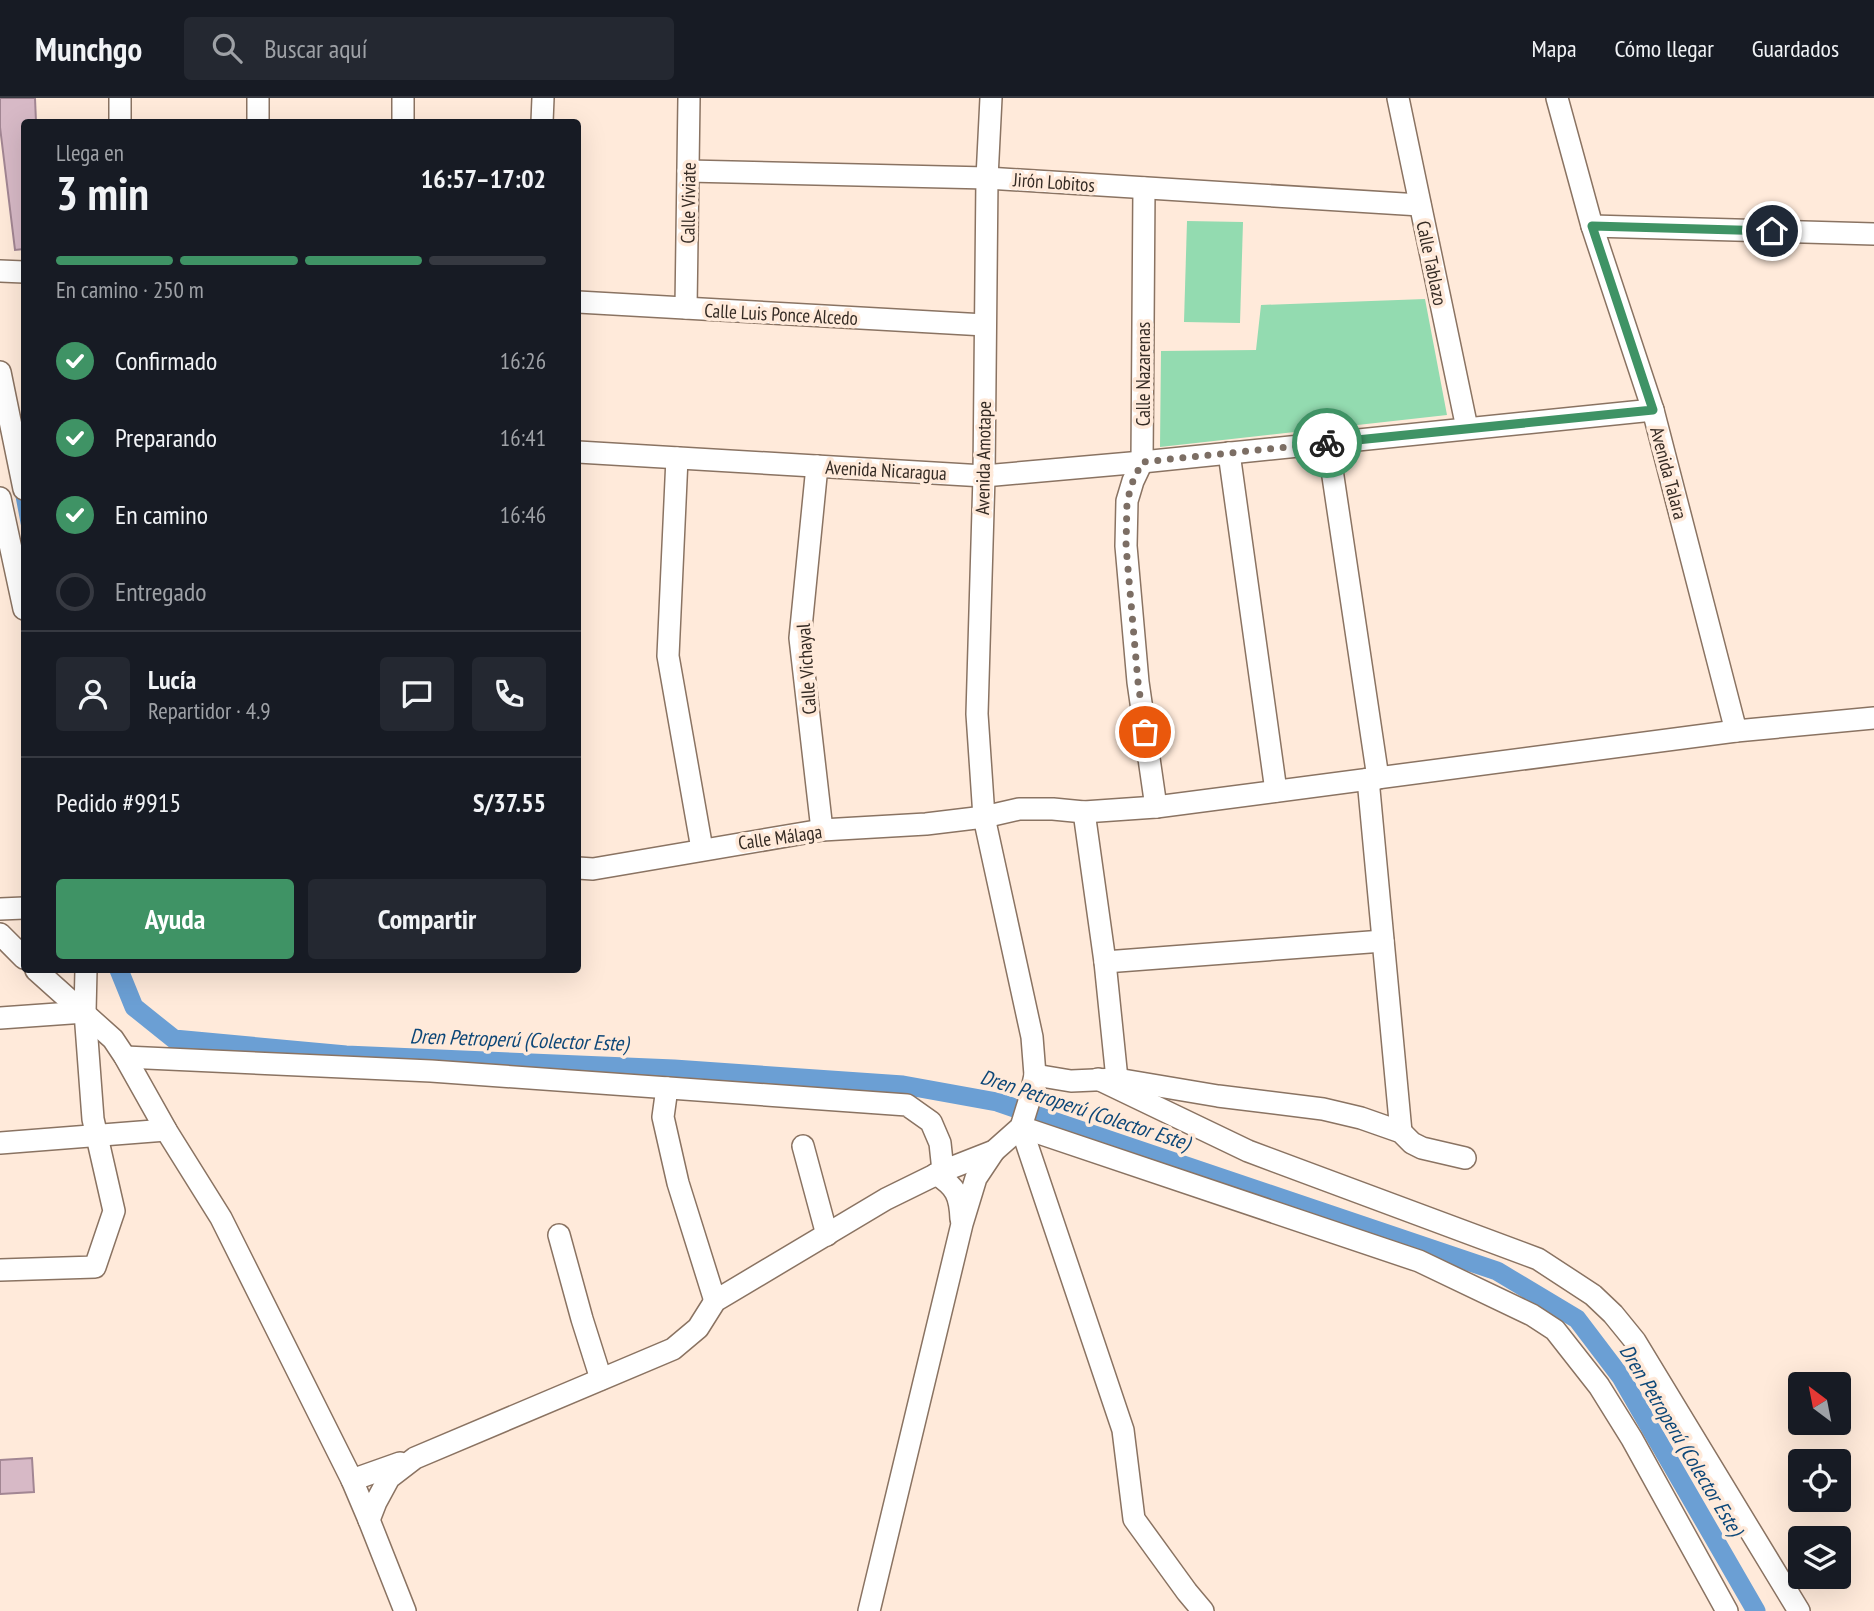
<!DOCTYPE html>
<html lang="es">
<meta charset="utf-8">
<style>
body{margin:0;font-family:"PT Sans Narrow",sans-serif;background:#242831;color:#f1f3f6;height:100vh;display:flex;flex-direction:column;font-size:26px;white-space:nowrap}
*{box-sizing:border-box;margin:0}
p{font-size:23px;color:#9ea1a6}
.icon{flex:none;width:38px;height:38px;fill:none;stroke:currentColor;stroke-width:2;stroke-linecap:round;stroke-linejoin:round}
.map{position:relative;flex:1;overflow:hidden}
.drawer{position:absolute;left:21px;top:21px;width:560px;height:854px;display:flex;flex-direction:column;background:#171b24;border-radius:7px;box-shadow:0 7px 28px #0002}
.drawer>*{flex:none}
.needle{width:46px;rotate:328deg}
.fabs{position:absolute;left:1788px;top:1274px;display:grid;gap:14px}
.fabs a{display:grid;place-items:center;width:63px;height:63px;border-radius:7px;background:#171b24;box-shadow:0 7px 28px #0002;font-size:35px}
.pin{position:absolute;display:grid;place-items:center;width:60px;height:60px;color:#fff;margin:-30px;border:4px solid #fff;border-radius:50%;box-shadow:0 2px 7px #0007}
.courier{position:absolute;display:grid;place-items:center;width:70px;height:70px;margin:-35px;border:5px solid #3f9365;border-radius:50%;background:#fff;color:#222;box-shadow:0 2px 9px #0007}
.headline em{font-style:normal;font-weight:700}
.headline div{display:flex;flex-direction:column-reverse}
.headline{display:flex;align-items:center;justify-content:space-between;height:119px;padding:0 35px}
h1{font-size:46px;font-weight:700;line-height:52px}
.bar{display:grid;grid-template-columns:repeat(4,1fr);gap:10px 7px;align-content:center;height:84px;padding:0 35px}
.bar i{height:9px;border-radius:5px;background:#363941}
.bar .selected{background:#3f9365}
.bar p{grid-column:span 4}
.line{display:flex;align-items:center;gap:18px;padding:0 35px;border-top:2px solid #363941}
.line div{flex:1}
.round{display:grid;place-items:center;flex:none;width:74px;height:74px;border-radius:7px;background:#242831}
ol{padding:0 35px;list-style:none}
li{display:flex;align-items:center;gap:21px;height:77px}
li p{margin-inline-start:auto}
li .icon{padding:7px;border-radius:50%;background:#3f9365;color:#fff;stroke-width:4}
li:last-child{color:#9ea1a6}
li i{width:38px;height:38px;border:4px solid #363941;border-radius:50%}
.button{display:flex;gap:14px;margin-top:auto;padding:14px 35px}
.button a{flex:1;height:80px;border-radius:7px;background:#3f9365;color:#fff;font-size:28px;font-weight:700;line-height:80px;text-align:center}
.button a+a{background:#242831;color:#f1f3f6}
header{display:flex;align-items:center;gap:42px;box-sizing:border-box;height:98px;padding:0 35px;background:#171b24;border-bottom:2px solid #363941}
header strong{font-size:33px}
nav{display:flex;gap:38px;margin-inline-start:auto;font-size:24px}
.search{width:490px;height:63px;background:#242831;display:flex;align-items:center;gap:18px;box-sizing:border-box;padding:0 24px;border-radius:7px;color:#9ea1a6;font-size:26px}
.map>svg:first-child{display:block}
.green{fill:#93dbb0}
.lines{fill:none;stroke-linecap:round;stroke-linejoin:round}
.stream{stroke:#6b9fd4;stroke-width:5}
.canal{stroke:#6b9fd4;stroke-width:19}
.building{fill:#d7b9c6;stroke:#a28693;stroke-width:2}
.minor-casing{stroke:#8a7362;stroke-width:24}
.minor{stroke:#fff;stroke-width:21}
.done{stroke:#7c6e64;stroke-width:7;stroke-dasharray:0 12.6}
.route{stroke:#3f9365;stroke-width:9}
.labels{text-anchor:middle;stroke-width:7;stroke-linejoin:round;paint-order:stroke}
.street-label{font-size:19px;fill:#352b24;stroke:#ffeada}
.water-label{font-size:21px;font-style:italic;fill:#0d4778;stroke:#ffeada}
</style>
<header>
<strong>Munchgo</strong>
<div class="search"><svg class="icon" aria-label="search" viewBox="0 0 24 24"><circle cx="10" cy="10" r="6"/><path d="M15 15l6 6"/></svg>Buscar aquí</div>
<nav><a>Mapa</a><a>Cómo llegar</a><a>Guardados</a></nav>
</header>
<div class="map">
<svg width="1874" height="1513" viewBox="0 0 1874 1513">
<rect width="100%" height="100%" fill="#ffeada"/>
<!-- green -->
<g class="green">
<path d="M1187,123L1243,124L1240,225L1184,224Z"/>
<path d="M1425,201L1447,317L1160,349L1161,253L1256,252L1261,207Z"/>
</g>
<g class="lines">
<!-- stream -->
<path class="stream" d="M17,393L24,430"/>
<!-- canal -->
<path class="canal" d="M119,872L134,909L174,941L346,957L674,971L903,987L997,1004L1497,1173L1577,1221L1621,1279L1756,1513"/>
</g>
<!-- building -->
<g class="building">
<path d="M0,0H35L36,24H24V151L15,152L0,29Z"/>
<path d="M32,1360L34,1394L0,1396V1362Z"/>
</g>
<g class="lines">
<!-- minor casing -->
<g class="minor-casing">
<g id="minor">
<path d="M120,0V24"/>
<path d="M1398,0L1467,330"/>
<path d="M1557,0L1592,128L1653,312L1736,633"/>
<path d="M258,24V0"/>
<path d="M403,24V0"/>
<path d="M542,24L543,0"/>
<path d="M688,73L987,80L1420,107"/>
<path d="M1144,90L1142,364L1133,383L1127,403L1126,448L1138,584L1156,709"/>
<path d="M1592,128L1874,136"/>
<path d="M0,173L24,174"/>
<path d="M578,204L985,227"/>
<path d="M686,210L689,0"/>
<path d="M0,274L24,391"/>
<path d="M1328,345L1378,680"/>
<path d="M578,354L984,378L1142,364L1653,312"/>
<path d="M1229,355L1276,693"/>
<path d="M677,360L668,558L702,751"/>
<path d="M817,368L800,540L822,732"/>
<path d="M0,400L24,511"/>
<path d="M1368,681L1401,1034"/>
<path d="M1084,714L1105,864L1117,981"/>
<path d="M578,770L593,771L822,732L926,726L984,719L1019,711H1053L1084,714L1156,709L1736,633L1874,620"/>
<path d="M0,811L24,810"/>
<path d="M0,836L24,860"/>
<path d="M1105,864L1383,843"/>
<path d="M36,872L113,941L125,959L166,1032L221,1120L352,1382L369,1422L405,1513"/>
<path d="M0,920L85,914"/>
<path d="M125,959L431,973L907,1007L931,1024L940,1045L943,1073"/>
<path d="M1035,977L1071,983L1117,981L1218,998L1323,1011L1361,1020L1401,1034L1412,1045L1422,1050L1465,1060"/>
<path d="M1098,981L1248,1053L1538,1161L1593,1197L1613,1216L1635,1243L1799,1513"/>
<path d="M667,990L663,1019L678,1085L715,1203"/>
<path d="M1021,1029L1419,1163L1532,1217L1555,1232L1599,1288L1632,1341L1727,1513"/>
<path d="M1021,1029L1123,1332L1134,1421L1187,1494L1203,1513"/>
<path d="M0,1045L166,1032"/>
<path d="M803,1048L827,1137"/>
<path d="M936,1076C956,1089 960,1097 961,1121"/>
<path d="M559,1137L582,1221L601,1281"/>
<path d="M0,1172L95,1169L114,1113L93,1021L85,914L86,872"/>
<path d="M352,1382L400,1365"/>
<path d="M369,1422L376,1404L389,1380L415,1360L673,1251L698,1230L715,1203L886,1101L943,1073L994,1053L1021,1029L1030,1000L1035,977L1032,939L984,719L977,616L984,378L987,80L991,0"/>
<path d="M869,1513L962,1126L976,1080L994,1053"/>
</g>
</g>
<!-- minor -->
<use href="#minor" class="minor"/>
</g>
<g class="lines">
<!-- done -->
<path class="done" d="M1145,634L1138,584L1126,448L1127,403L1133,383L1142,364L1327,345"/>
<!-- route -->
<path class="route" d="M1327,345L1653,312L1592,128L1772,133"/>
</g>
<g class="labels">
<!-- street labels -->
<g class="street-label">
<text transform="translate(1054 84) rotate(4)" y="7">Jirón Lobitos</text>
<text transform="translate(688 105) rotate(-89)" y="7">Calle Viviate</text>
<text transform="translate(1432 165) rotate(78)" y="7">Calle Tablazo</text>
<text transform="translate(781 216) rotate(3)" y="7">Calle Luis Ponce Alcedo</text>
<text transform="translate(1143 276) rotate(-90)" y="7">Calle Nazarenas</text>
<text transform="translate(983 360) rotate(-89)" y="7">Avenida Amotape</text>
<text transform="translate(886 372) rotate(3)" y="7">Avenida Nicaragua</text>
<text transform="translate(1669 375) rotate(75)" y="7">Avenida Talara</text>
<text transform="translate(806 571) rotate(-94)" y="7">Calle Vichayal</text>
<text transform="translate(780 739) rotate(-8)" y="7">Calle Málaga</text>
</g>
<!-- water labels -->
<g class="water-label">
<text transform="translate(519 942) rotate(2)" y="7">Dren Petroperú (Colector Este)</text>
<text transform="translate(1085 1012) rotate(18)" y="7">Dren Petroperú (Colector Este)</text>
<text transform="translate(1681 1342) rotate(59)" y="7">Dren Petroperú (Colector Este)</text>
</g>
</g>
</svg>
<div class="fabs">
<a><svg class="needle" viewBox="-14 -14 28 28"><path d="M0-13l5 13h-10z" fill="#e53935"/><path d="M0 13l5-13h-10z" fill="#9ea1a6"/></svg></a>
<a><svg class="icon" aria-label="locate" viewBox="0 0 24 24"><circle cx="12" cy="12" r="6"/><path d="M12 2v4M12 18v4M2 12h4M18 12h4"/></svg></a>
<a><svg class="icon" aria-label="layers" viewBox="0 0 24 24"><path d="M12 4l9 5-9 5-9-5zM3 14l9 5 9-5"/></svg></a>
</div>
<div class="pin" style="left:1145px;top:634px;background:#ea580c"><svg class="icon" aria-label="bag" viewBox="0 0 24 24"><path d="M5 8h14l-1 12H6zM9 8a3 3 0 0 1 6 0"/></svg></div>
<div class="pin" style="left:1772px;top:133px;background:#1f2937"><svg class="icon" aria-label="home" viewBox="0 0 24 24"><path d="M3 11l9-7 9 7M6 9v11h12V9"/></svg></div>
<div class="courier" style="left:1327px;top:345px"><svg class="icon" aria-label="bike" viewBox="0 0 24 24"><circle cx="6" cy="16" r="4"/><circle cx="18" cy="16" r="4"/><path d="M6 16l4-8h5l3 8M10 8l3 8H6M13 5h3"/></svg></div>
<section class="drawer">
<div class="headline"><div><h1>3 min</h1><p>Llega en</p></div><em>16:57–17:02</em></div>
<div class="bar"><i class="selected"></i><i class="selected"></i><i class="selected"></i><i></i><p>En camino · 250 m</p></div>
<ol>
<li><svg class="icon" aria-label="check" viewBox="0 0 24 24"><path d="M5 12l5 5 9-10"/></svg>Confirmado<p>16:26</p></li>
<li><svg class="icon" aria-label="check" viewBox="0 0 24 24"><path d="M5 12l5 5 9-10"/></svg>Preparando<p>16:41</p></li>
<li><svg class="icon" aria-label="check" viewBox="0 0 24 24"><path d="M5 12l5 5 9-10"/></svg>En camino<p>16:46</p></li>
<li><i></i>Entregado</li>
</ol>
<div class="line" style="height:126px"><a class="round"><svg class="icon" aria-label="person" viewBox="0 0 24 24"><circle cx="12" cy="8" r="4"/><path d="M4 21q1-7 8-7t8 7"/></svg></a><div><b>Lucía</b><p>Repartidor · 4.9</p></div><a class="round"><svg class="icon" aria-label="chat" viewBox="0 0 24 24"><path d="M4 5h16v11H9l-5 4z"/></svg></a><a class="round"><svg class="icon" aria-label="phone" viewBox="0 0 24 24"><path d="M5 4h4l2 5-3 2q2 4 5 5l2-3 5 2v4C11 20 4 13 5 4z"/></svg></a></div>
<div class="line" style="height:91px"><div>Pedido #9915</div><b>S/37.55</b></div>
<div class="button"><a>Ayuda</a><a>Compartir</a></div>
</section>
</div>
